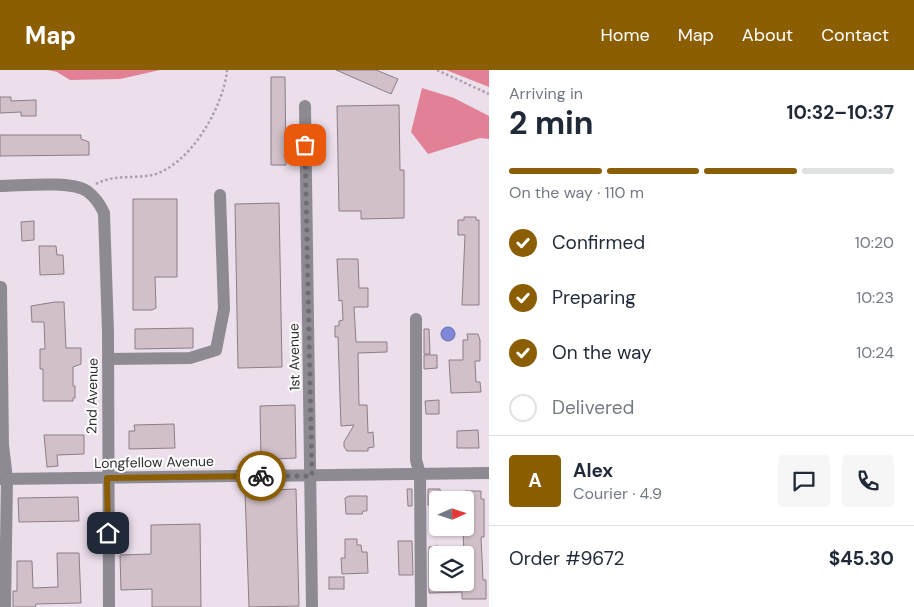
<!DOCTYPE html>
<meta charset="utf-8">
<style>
body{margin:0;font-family:"DM Sans",sans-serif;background:#f6f6f7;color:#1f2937;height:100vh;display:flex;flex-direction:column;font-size:19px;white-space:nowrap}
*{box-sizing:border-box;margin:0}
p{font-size:16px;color:#747a83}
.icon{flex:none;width:28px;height:28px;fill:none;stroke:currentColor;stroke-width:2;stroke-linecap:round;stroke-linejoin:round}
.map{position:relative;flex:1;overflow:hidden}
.side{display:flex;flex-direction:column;background:#fff;width:425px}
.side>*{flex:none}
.needle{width:32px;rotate:87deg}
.buttons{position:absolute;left:429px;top:421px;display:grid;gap:10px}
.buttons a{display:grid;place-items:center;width:45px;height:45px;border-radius:5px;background:#fff;box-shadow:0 1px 4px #0004;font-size:25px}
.pin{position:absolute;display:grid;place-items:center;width:42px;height:42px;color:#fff;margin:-21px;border-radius:10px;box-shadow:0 2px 8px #0006}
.courier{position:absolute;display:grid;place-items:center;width:50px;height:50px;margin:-25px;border:4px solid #8c5e04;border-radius:50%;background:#fff;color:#222;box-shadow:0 1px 6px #0007}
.summary em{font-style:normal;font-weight:700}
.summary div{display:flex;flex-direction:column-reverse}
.summary{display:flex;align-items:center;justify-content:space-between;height:85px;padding:0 20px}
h1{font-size:32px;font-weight:700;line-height:38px}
.bar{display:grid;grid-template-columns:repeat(4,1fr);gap:8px 5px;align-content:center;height:60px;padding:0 20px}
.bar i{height:6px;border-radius:4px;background:#e0e1e3}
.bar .active{background:#8c5e04}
.bar p{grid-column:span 4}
.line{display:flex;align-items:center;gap:12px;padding:0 20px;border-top:1px solid #e0e1e3}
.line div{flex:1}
.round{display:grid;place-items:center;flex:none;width:52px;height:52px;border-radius:5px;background:#f6f6f7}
ol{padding:0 20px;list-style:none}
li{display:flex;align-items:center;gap:15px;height:55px}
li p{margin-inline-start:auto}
li .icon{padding:5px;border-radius:50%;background:#8c5e04;color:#fff;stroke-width:4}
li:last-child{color:#747a83}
li i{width:28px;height:28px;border:2px solid #e0e1e3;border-radius:50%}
header{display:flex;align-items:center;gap:30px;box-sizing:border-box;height:70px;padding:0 25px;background:#8c5e04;color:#fff}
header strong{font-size:24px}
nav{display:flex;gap:28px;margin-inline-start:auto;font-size:18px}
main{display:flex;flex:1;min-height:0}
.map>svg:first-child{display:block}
.forest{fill:#e28195}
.water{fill:#7d88d9;stroke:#666ca7}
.building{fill:#d1c0c9;stroke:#8d7d85}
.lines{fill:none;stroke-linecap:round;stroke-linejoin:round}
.path{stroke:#aaa1ab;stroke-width:2.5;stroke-dasharray:2.5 2.5;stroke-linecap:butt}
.minor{stroke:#8d8b91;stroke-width:12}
.done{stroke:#716b72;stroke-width:5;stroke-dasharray:0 9}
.route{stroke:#8c5e04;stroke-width:6}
.labels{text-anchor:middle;stroke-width:4;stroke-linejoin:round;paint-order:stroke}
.street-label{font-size:14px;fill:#302c31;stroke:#fff}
</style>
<header>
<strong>Map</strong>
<nav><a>Home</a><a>Map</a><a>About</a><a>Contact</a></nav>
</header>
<main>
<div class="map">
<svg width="489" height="537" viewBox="0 0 489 537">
<rect width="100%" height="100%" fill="#ebdfec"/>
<!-- forest -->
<g class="forest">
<path d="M48,0H160L120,9L70,10L57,2Z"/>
<path d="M446,0H489V17Z"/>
<path d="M422,18L454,28L489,46V69L480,68L428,84L411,62Z"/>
</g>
<!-- water -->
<circle class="water" cx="448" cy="264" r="7"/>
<!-- building -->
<g class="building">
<path d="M336,0H376L398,9L391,24Z"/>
<path d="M271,7H285L286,95H271Z"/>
<path d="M0,27H11V31L36,30V46H21V42L0,43Z"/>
<path d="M399,35L400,100H404V148L361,149V141H339L337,36Z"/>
<path d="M0,65H81V69L89,72V85L0,86Z"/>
<path d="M133,129H177V207H155L156,238L152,240H133Z"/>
<path d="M279,133L282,297L238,298L235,134Z"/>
<path d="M464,147H476V150H479V235H462L465,165H458V150H464Z"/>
<path d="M34,151V170L22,171L21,152Z"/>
<path d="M39,176H56L57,185H63L64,204L40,205Z"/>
<path d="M337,189H358L359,218H368V237H354L356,272H387V282L358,283L359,335H367L368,363L373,362L374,377L368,378V381H347L344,377V372L354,355L341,356L338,267H335V256H339V251L343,250L342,230L339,231Z"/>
<path d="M55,232H64L66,278H81V294L73,297V316H75V328H73V331H43V299H40V279H45L44,252H32L31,236Z"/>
<path d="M193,258V278L135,279V259Z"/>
<path d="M424,259H429L430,284H424Z"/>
<path d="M467,264H478L480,270V291H475L476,312H480L481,322L451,323L449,290H463V270H468Z"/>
<path d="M424,285H437V298L424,299Z"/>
<path d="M439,330V344H426L425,331Z"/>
<path d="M295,335L296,388L261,390L260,336Z"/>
<path d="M174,354L175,378L129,379V361H135L134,355Z"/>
<path d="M478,360L479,378H457V361Z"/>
<path d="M44,365H84V384L57,385L58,396L47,397Z"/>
<path d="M296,419L299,536L249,537L245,421Z"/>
<path d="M407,419H412V436H408Z"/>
<path d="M428,419H440L441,430H438V435H428Z"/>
<path d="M465,421H481V429H484V467H481L483,510H486V529H462V522L429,523V477L438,476V512H465L463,458H465Z"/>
<path d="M349,426H367V441H363L362,444H346L345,428Z"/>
<path d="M78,427L79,451L19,452L18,428Z"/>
<path d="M200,454L201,537H152V519L121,520L120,485L151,484V455Z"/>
<path d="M345,469H357V475H361L362,482H367L368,503L342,504L341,488H345Z"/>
<path d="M398,471H412L413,505H399Z"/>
<path d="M57,483H79L81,533L36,534L35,537H13V521H17V491H32L33,518L58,517Z"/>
<rect x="329" y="507" width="15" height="12"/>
</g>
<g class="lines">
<!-- path -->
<g class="path">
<path d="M437,0L489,24"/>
<path d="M96,114C114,104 133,109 152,105C190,96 224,36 227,0"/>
</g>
<!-- minor -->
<g class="minor">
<path d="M305,36L312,537"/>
<path d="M0,116C21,116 70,110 87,121C95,127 100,134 104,143L108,262L109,537"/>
<path d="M1,217L3,375L7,409L5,537"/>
<path d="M416,249V390L420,404L421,537"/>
<path d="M108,289L190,288L216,280L224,239L220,125"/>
<path d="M0,409L489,403"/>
</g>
</g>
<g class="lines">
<!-- done -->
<path class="done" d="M261,406H312L305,75"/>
<!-- route -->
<path class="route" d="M108,463L107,408L261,406"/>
</g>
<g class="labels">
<!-- street labels -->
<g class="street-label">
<text transform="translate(294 287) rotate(-91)" y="5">1st Avenue</text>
<text transform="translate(92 326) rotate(-89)" y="5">2nd Avenue</text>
<text transform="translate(154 392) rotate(-1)" y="5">Longfellow Avenue</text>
</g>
</g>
</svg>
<div class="buttons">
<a><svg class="needle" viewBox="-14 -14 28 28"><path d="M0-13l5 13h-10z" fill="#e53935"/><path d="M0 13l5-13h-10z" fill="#747a83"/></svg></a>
<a><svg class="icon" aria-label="layers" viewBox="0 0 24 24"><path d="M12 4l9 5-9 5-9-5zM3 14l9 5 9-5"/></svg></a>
</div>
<div class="pin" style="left:305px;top:75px;background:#ea580c"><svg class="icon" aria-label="bag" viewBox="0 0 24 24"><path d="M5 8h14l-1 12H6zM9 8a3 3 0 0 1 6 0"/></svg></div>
<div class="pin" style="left:108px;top:463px;background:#1f2937"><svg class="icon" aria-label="home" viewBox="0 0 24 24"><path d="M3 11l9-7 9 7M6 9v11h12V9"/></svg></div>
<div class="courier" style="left:261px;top:406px"><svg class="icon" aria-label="bike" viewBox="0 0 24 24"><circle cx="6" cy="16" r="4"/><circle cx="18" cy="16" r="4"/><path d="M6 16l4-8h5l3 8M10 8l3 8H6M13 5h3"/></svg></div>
</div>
<section class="side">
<div class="summary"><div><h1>2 min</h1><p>Arriving in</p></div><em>10:32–10:37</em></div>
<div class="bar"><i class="active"></i><i class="active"></i><i class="active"></i><i></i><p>On the way · 110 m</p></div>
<ol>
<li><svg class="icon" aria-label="check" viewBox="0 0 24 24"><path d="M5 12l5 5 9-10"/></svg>Confirmed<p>10:20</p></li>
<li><svg class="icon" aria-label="check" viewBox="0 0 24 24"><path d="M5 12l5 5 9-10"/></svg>Preparing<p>10:23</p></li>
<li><svg class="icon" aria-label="check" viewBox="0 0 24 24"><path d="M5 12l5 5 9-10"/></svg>On the way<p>10:24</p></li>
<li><i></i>Delivered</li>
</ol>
<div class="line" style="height:90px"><b class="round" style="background:#8c5e04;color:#fff">A</b><div><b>Alex</b><p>Courier · 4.9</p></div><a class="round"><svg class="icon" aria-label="chat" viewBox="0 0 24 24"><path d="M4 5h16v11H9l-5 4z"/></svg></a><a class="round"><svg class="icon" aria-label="phone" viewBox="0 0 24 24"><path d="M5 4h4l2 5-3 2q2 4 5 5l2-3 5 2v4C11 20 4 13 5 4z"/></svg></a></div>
<div class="line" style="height:65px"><div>Order #9672</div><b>$45.30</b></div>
</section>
</main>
